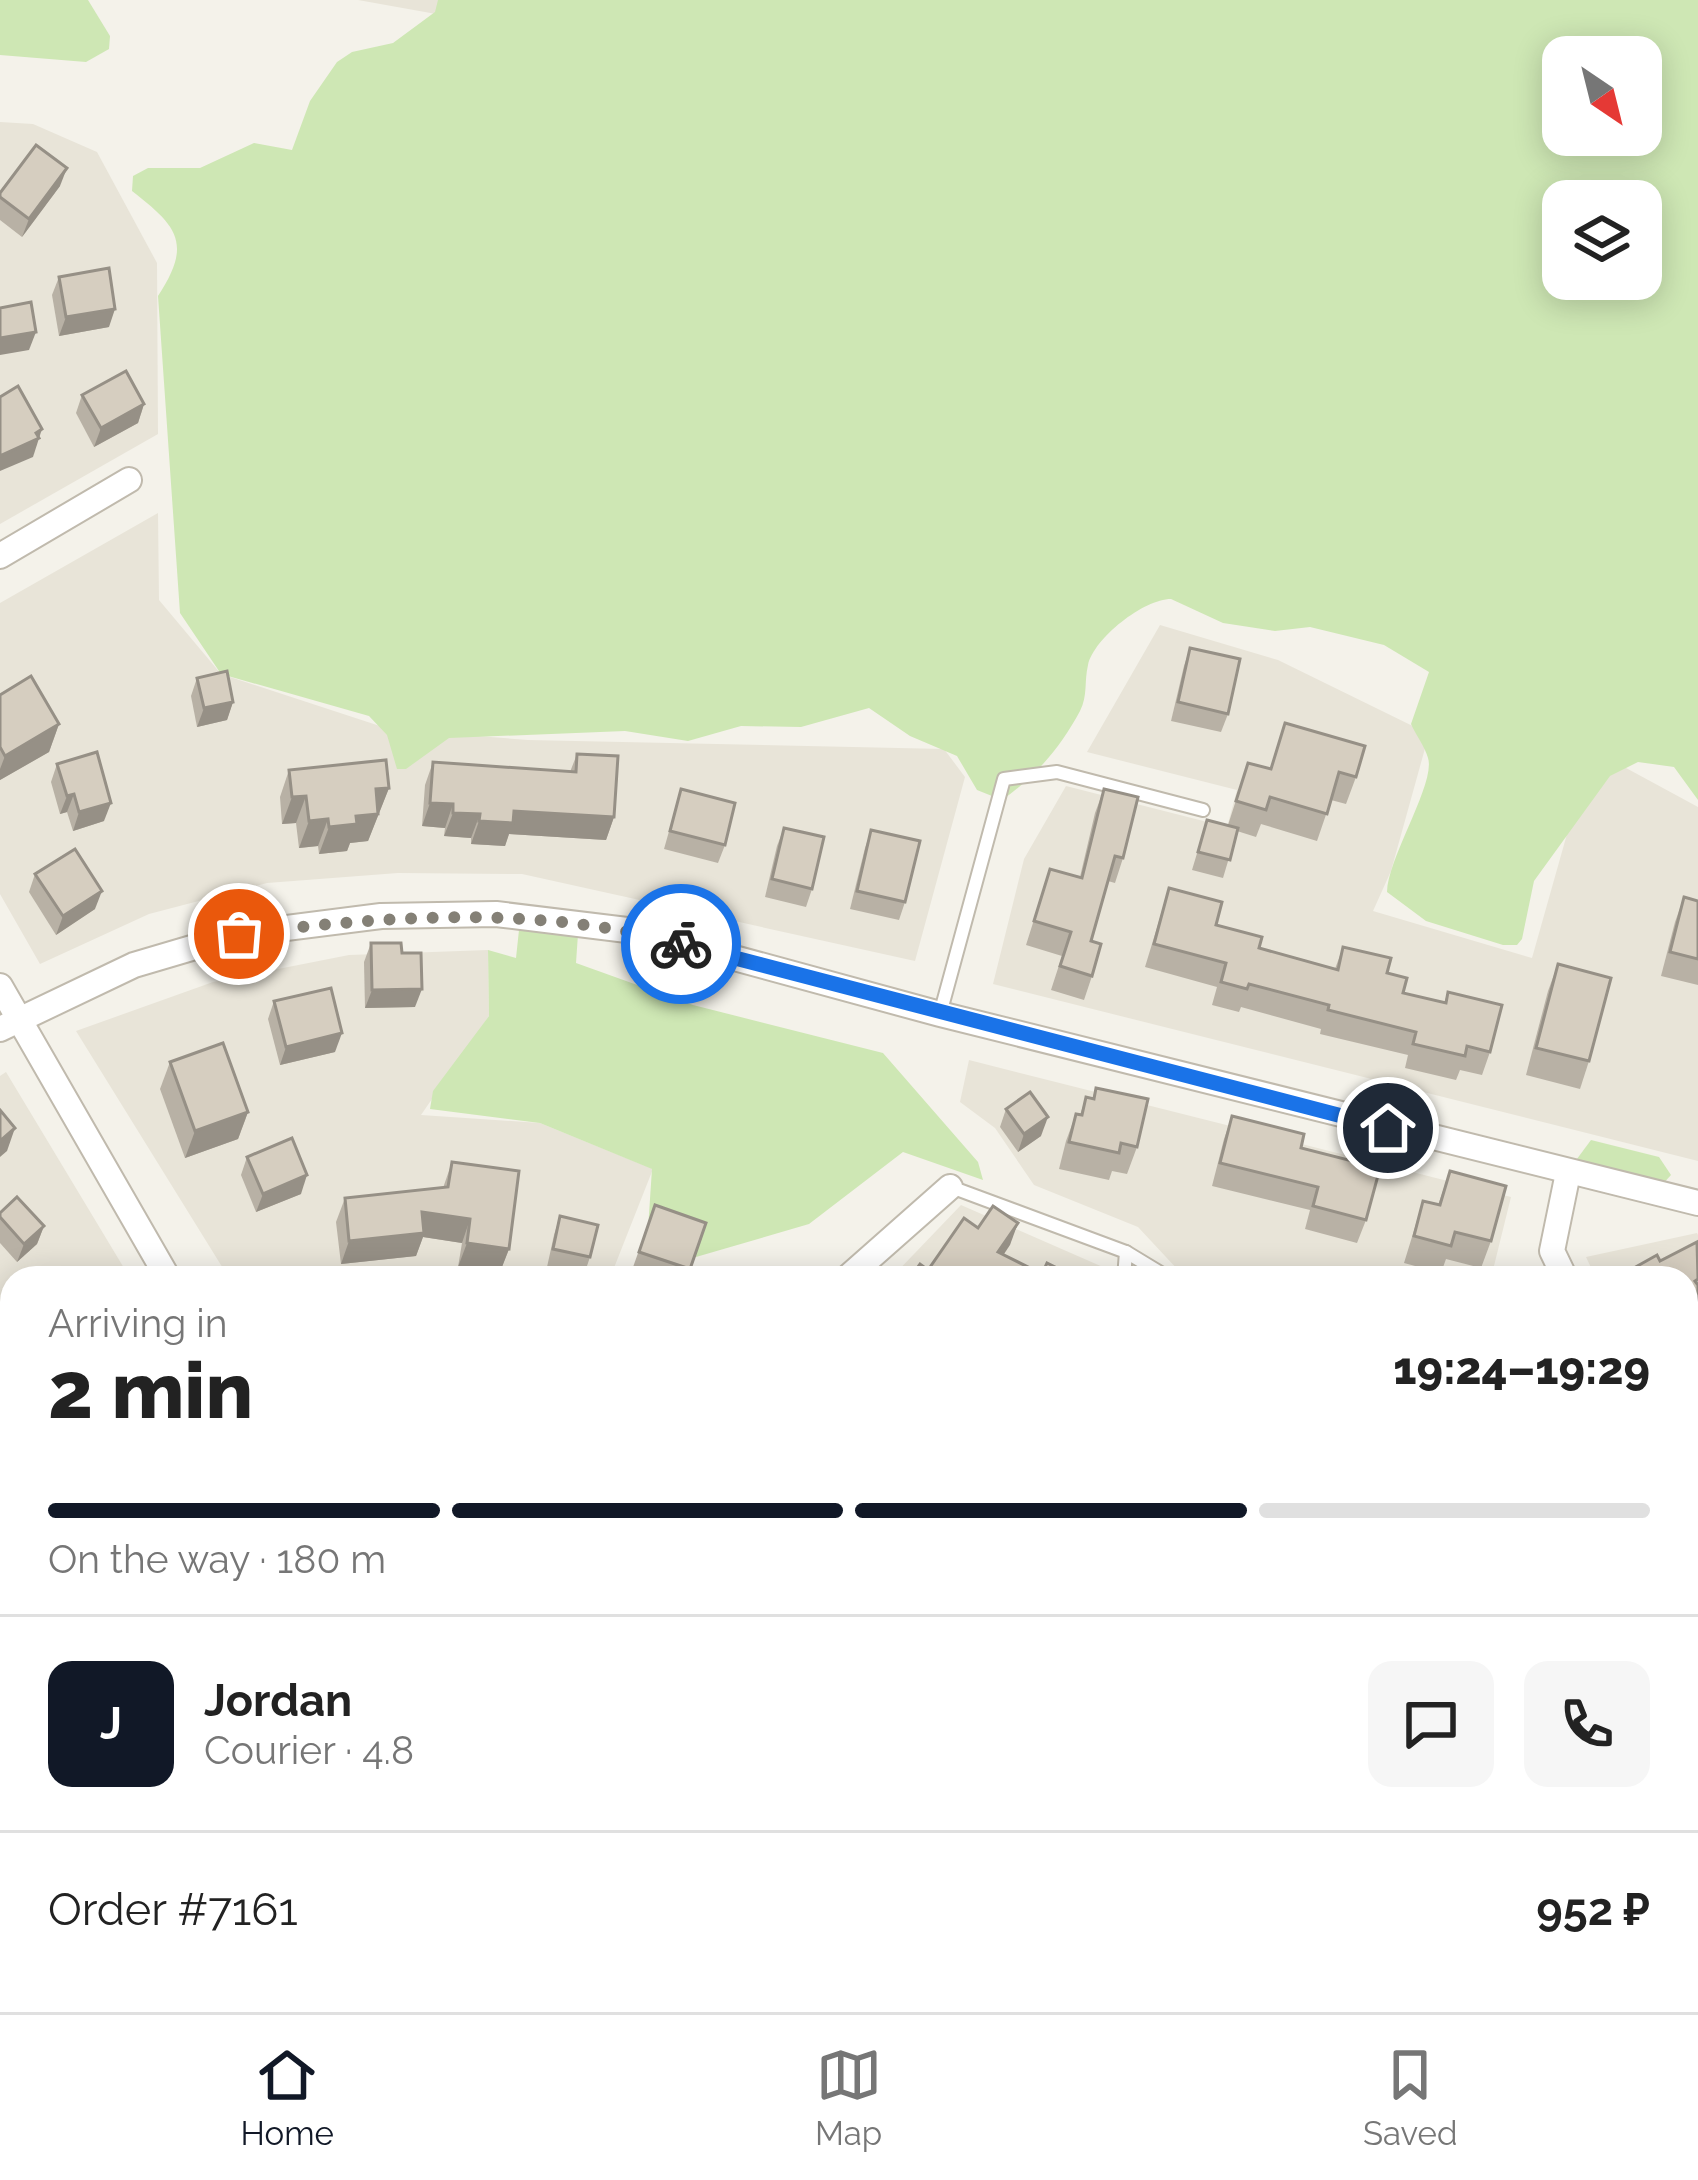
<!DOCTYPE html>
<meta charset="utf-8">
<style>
body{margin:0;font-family:Raleway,sans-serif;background:#f6f6f6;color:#222;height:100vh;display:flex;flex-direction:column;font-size:45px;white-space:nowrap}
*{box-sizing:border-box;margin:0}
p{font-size:39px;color:#767676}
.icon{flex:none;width:66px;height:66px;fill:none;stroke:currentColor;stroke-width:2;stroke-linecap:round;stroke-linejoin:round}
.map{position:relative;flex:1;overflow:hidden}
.sheet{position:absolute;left:0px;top:1266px;width:1698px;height:747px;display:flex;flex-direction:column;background:#fff;border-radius:36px 36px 0 0;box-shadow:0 6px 30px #0003}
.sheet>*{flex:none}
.needle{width:78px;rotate:145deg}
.controls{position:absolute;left:1542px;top:36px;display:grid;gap:24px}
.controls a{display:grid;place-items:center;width:120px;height:120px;border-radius:24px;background:#fff;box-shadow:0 6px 30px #0003;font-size:60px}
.pin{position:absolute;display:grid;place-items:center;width:102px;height:102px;color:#fff;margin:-51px;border:6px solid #fff;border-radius:50%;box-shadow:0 3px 12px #0007}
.courier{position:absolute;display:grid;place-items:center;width:120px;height:120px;margin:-60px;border:9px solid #1a73e8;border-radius:50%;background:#fff;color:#222;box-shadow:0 3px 15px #0007}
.head em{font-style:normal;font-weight:800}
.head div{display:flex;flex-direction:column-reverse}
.head{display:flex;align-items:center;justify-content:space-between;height:204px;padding:0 48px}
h1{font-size:78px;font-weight:800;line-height:90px}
.bar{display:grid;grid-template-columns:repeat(4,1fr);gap:18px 12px;align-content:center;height:144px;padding:0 48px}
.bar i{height:15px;border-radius:9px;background:#e0e0e0}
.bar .selected{background:#111827}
.bar p{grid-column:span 4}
.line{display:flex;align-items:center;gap:30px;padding:0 48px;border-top:3px solid #e0e0e0}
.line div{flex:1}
.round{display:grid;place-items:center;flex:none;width:126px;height:126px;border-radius:24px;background:#f6f6f6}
.menu{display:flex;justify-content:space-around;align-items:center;height:168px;border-top:3px solid #e0e0e0;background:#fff;font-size:33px;color:#767676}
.menu a{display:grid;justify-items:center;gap:6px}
.menu .selected{color:#111827}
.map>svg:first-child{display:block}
.residential{fill:#e8e4d8}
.green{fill:#cee7b4;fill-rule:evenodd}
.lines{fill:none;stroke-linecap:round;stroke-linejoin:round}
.lane-casing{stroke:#c0baad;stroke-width:16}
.street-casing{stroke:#c0baad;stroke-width:28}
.secondary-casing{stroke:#d3c79b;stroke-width:38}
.lane{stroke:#fff;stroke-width:12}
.street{stroke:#fff;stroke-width:24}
.secondary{stroke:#fdf3cb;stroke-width:33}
.wall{fill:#b8b1a5}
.shaded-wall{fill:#969086}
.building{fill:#d6cec0;stroke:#969086;stroke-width:3}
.done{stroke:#848076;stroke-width:12;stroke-dasharray:0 21.6}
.route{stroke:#1a73e8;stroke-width:15}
</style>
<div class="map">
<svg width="1698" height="2012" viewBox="0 0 1698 2012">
<rect width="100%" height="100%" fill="#f4f2ea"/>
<!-- residential -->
<g class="residential">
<path d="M358,0H552L547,34Z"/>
<path d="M0,122L33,124L97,152L157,263L158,434L0,524Z"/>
<path d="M158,513L159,600L221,674L389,729L528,740L944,749L965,777L915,961L522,874L398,873L267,883L149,914L40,964L0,894V603Z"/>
<path d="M1160,625L1278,660L1429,734L1391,871L1373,911L1532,958L1591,749L1698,807V1161L993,984L1024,859L1066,786L1227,827L1237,790L1087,752Z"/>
<path d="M488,950L489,1016L421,1115L540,1123L653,1169L610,1278H468L422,1270L382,1278H229L76,1031L213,982L349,955Z"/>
<path d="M969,1060L1511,1197L1492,1274L1197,1278L1179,1271L1138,1227L1034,1185L995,1128L960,1102Z"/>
<path d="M6,1072L130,1278H12V1560L0,1592V1076Z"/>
<path d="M961,1205L1112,1271L1111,1278H891Z"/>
<path d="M1697,1233L1698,1235V1480L1686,1456V1278H1596L1586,1257Z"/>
</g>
<!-- green -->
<g class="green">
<path d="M0,0H88L110,36L109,49L86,62L0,55Z"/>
<path d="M438,0H1698V800L1674,767L1638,762L1610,776L1534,881L1522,939L1517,945H1503L1426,921L1387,892C1388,857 1436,783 1428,758C1425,747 1416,735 1411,724L1429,672L1384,645L1310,627L1275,631L1223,623L1171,599C1144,599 1094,638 1088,665C1084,682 1088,695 1080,711C1060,748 1036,776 1002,800L977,790L957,756L910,736L869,708L801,727L741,726L688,741L625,731L449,738L406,769H397L387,735L369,716L221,674L180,613L158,296C193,243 177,226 132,191L133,176L148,168H200L254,143L292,150L310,101L337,62L352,52L393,43L435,12ZM1563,57H1641V135H1563ZM1563,201H1641V279H1563Z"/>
<path d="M519,930L578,934L576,963L693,1005L883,1053L978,1162L983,1180L903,1152L809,1224L696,1257L648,1229L652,1169L540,1123L430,1109L433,1091L489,1016L488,950L516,958Z"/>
<path d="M1591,1140L1659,1157L1671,1175L1660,1187L1571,1167Z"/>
<path d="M181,2001H255L311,2012H183Z"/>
<path d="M970,2001H1067C1041,2012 996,2012 970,2001Z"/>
</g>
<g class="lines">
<!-- lane casing -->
<g class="lane-casing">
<g id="lane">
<path d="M940,1014L1004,779L1057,772L1203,810"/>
<path d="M951,1187L1126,1252L1124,1278"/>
<path d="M1126,1252L1169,1278"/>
</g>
</g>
<!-- street casing -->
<g class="street-casing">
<g id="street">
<path d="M0,556L129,480"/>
<path d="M0,986L168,1278"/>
<path d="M0,1029L134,965L239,934L381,916L496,914L635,931L940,1014L1698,1203"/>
<path d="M847,1278L950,1187"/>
<path d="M1565,1278L1552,1251L1568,1173"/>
<path d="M1686,1524L1698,1549"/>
<path d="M0,1644L12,1645"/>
<path d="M0,1891L12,1803"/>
</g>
</g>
<!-- secondary casing -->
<g class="secondary-casing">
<g id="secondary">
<path d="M0,1909L12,1911"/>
<path d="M593,2001L639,2012"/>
</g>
</g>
<!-- lane -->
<use href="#lane" class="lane"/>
<!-- street -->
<use href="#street" class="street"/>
<!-- secondary -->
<use href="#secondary" class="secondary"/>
</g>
<!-- wall -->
<g class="wall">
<path d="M60,186L22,237L0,220V193Z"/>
<path d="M59,277L109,327L59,336L52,295Z"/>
<path d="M82,395L144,404L138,423L94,447L76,413Z"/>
<path d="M1190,648L1228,714L1221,732L1171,721L1184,666Z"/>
<path d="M197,678L233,702L227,720L197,727L191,696Z"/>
<path d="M0,695L59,724L49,752L0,780Z"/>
<path d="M1285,723L1356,777L1346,804L1331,800L1317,841L1261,824L1256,837L1237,831L1223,878L1192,870L1207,820L1228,825L1248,763L1270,769Z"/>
<path d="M577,754L614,817L606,840L509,834L505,846L471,844V838L444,836L445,828L422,826L425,785L433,762L570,772Z"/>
<path d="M57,764L104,821L73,831L67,812L60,814L51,782Z"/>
<path d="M289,770L389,788L368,841L350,843L347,851L319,854L318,846L299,848L296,823L282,824L280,797Z"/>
<path d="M681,789L725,845L718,863L664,849Z"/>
<path d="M1104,789L1123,858L1115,883L1108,881L1091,941L1092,976L1084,1000L1051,990L1062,956L1026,945L1050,869L1080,877L1095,813Z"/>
<path d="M784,828L812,889L806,907L765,897L777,846Z"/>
<path d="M871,830L905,902L899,920L850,909L865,848Z"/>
<path d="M35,874L95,909L56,935L29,892Z"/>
<path d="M1169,888L1216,925L1259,948L1335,969L1343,947L1387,973L1403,993L1444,1003L1448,992L1490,1052L1482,1075L1460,1070L1456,1080L1405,1068L1408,1055L1320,1034L1321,1029L1241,1007L1239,1012L1212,1005L1217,987L1145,967Z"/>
<path d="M1684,897L1698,901V985L1661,976L1675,922Z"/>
<path d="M371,943L415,1007L365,1008L364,962Z"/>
<path d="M1558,964L1589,1061L1580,1089L1526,1075L1548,991Z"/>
<path d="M274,1001L335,1052L280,1065L268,1019Z"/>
<path d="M170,1062L248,1112L238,1139L185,1158L160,1089Z"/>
<path d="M1096,1088L1137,1147L1127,1174L1112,1171L1109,1180L1059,1169L1066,1141L1076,1114L1080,1115L1086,1097L1092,1099Z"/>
<path d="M1006,1109L1041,1136L1018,1152L1000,1127Z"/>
<path d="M1232,1116L1301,1148L1366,1220L1357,1243L1305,1229L1310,1210L1212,1186L1224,1139Z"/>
<path d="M247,1157L301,1194L256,1212L241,1175Z"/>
<path d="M452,1162L509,1249L500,1272L458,1267L462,1243L423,1237L416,1256L341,1264L336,1222L345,1198L443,1188Z"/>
<path d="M1450,1171L1491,1241L1481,1268L1446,1259L1441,1273L1404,1263L1423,1201L1438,1205Z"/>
<path d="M655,1205L706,1223L686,1278H656L632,1270Z"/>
<path d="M0,1213L44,1226L37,1244L17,1262L0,1243Z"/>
<path d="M560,1216L590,1257L584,1275L547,1267L554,1235Z"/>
<path d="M1697,1242L1698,1328L1693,1331L1698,1340V1430L1686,1406V1278H1629L1632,1269L1657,1255L1660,1261Z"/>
<path d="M12,1370V1417L0,1406V1384Z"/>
<path d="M0,1518L12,1543L1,1565L0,1564Z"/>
<path d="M49,2001H189L187,2012H45Z"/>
</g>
<!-- shaded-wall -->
<g class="shaded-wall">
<path d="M67,168L60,186L22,237L29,219Z"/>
<path d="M115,309L109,327L59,336L66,317Z"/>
<path d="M36,332L29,350L0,355V338Z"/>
<path d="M144,404L138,423L94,447L101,428Z"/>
<path d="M42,429L33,457L0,471V456Z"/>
<path d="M233,702L227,720L197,727L204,708Z"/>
<path d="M59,724L49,752L0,780V769L5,756Z"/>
<path d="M389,788L368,841L350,843L347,851L319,854L329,827L376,789Z"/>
<path d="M74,794L67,812L60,814L67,796Z"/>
<path d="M306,796L296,823L282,824L292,797Z"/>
<path d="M111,803L104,821L73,831L79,812Z"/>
<path d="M430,803L453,804L445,828L422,826Z"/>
<path d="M514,811L614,817L606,840L509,834L505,846L471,844L479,821Z"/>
<path d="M453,813L480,814L471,838L444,836Z"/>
<path d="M328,819L318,846L299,848L309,821Z"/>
<path d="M102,891L95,909L56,935L63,916Z"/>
<path d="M422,989L415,1007L365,1008L372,990Z"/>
<path d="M342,1033L335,1052L280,1065L286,1047Z"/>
<path d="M248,1112L238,1139L185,1158L195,1131Z"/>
<path d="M1048,1117L1041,1136L1018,1152L1024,1134Z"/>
<path d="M15,1128L7,1151L0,1157V1141Z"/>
<path d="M307,1175L301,1194L256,1212L263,1194Z"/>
<path d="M422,1212L470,1219L462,1243L423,1237L416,1256L341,1264L349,1241Z"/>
<path d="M1018,1223L1010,1245L990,1275L998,1252Z"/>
<path d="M44,1226L37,1244L17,1262L24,1244Z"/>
<path d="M467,1243L509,1249L500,1272L458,1267Z"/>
<path d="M1698,1313V1328L1686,1334L1687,1319Z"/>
<path d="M1698,1727L1696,1742L1686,1749V1735Z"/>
</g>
<!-- building -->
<g class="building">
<path d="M36,145L67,168L29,219L0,197V193Z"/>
<path d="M109,268L115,309L66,317L59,277Z"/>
<path d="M31,302L36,332L0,338V308Z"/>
<path d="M126,371L144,404L101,428L82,395Z"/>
<path d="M18,386L42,429L36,433L39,438L0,456V397Z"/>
<path d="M1190,648L1240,659L1228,714L1178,702Z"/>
<path d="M227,671L233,702L204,708L197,678Z"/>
<path d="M31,676L59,724L5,756L0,747V695Z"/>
<path d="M1285,723L1365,746L1356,777L1339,772L1327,814L1270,797L1266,810L1236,801L1248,763L1271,769Z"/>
<path d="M97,752L111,803L79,812L74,794L67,796L57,764Z"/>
<path d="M577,754L618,756L614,817L514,811L513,823L479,821L480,814L453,813V804L430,803L433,762L576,772Z"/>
<path d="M386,760L389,788L376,789L378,814L356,816L357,824L329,827L328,819L309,821L306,796L292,797L289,770Z"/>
<path d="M681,789L735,803L725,845L670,831Z"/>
<path d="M1104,789L1138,797L1123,858L1115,856L1091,941L1101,944L1092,976L1060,966L1071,932L1034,921L1050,869L1082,878Z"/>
<path d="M1207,820L1238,828L1230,860L1198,852Z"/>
<path d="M784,828L824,837L812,889L772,879Z"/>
<path d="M871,830L920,841L905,902L857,891Z"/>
<path d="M75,849L102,891L63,916L35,874Z"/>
<path d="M1169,888L1222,902L1216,925L1262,937L1259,948L1338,970L1343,947L1391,958L1387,973L1407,978L1403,993L1446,1003L1448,992L1502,1005L1490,1052L1467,1046L1465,1056L1413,1044L1416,1032L1328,1010L1329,1005L1249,984L1247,989L1221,982L1226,963L1154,944Z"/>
<path d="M1684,897L1698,901V959L1670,952Z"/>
<path d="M371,943H401L402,953H421L422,989L372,990Z"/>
<path d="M1558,964L1611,978L1589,1061L1536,1048Z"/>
<path d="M331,988L342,1033L286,1047L274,1001Z"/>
<path d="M223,1043L248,1112L195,1131L170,1062Z"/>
<path d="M1096,1088L1148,1099L1137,1147L1121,1143L1119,1153L1069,1142L1076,1114L1082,1115L1086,1097L1094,1099Z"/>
<path d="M1030,1092L1048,1117L1024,1134L1006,1109Z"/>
<path d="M0,1110L15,1128L0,1141Z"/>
<path d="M1232,1116L1304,1134L1301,1148L1380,1168L1366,1220L1313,1206L1318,1187L1220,1163Z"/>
<path d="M292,1138L307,1175L263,1194L247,1157Z"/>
<path d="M452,1162L519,1171L509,1249L467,1243L470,1219L422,1212L424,1233L349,1241L345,1198L448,1187Z"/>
<path d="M1450,1171L1506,1186L1491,1241L1455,1232L1451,1246L1414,1236L1423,1201L1440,1205Z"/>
<path d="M17,1197L44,1226L24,1244L0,1217V1213Z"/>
<path d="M655,1205L706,1223L690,1269L639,1252Z"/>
<path d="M993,1206L1018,1223L998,1252L1042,1274L1047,1263L1077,1278H910L920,1264L928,1270L964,1218L978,1228Z"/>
<path d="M560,1216L598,1225L590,1257L553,1249Z"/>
<path d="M1697,1242L1698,1279L1695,1281L1698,1285V1313L1687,1319L1698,1340V1398L1686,1375V1278H1637L1632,1269L1657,1255L1660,1261Z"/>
<path d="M12,1370V1393L1,1382Z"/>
<path d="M0,1447L12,1453V1480L0,1503Z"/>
<path d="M0,1518L12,1524V1538L8,1546L0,1543Z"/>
<path d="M1686,1651L1698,1669V1727L1686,1735Z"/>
<path d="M54,2001H189L187,2012H52Z"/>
</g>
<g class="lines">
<!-- done -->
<path class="done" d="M239,934C388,916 533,904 681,944"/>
<!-- route -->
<path class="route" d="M681,944L1388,1128"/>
</g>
</svg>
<div class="controls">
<a><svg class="needle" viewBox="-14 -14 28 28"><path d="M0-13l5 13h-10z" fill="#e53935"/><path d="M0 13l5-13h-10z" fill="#767676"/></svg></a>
<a><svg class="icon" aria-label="layers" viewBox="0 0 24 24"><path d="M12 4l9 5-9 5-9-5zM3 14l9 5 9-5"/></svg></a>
</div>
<div class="pin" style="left:239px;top:934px;background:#ea580c"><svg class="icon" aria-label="bag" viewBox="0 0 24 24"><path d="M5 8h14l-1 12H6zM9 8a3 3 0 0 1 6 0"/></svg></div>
<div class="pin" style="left:1388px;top:1128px;background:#1f2937"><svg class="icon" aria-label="home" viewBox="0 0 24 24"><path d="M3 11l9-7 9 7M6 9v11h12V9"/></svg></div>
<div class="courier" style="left:681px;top:944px"><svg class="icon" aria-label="bike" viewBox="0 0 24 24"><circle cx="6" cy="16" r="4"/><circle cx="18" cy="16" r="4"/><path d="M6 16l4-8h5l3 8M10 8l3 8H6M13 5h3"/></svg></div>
<section class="sheet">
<div class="head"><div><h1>2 min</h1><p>Arriving in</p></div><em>19:24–19:29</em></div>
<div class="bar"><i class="selected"></i><i class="selected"></i><i class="selected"></i><i></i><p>On the way · 180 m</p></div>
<div class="line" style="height:216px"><b class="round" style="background:#111827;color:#fff">J</b><div><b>Jordan</b><p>Courier · 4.8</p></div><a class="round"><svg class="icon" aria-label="chat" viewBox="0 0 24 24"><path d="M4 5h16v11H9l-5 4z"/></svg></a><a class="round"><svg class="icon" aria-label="phone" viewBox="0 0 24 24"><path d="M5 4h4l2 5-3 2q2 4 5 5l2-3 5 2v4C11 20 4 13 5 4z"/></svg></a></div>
<div class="line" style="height:156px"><div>Order #7161</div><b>952 ₽</b></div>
</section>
</div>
<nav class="menu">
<a class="selected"><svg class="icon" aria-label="home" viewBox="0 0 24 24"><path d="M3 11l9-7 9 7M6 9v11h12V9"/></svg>Home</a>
<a><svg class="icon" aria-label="map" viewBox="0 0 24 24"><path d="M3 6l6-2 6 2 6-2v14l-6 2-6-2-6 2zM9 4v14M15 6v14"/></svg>Map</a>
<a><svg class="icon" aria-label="saved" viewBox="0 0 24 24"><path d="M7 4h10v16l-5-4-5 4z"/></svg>Saved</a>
</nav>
